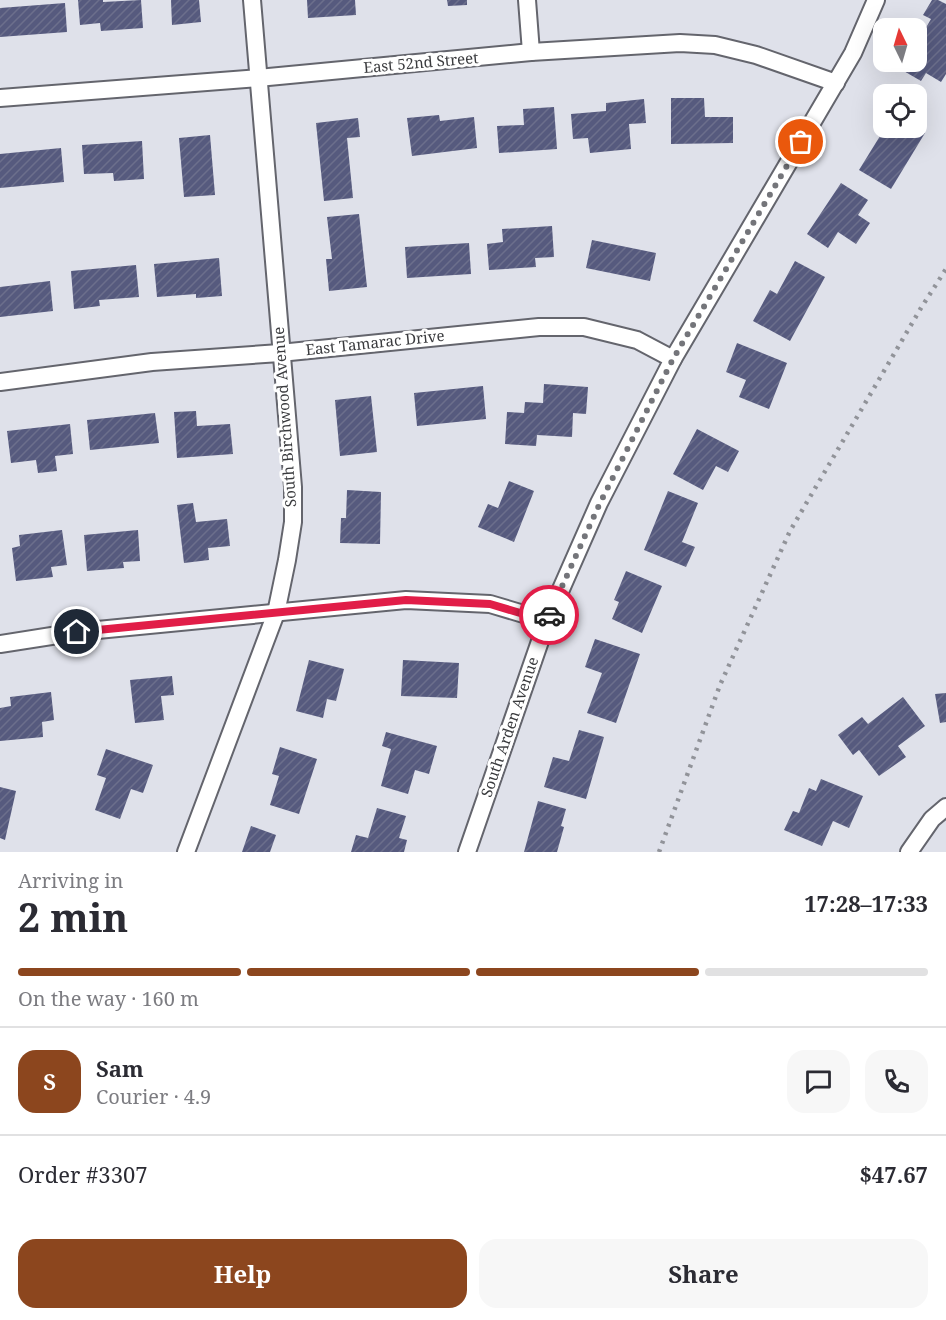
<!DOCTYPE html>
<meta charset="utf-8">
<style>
body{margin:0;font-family:"Noto Serif",serif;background:#f7f7f7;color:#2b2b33;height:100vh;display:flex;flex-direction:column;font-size:22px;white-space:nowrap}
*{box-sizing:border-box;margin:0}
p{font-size:20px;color:#7c7c81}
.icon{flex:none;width:33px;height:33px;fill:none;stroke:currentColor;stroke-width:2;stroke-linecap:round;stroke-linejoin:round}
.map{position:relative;height:852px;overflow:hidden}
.sheet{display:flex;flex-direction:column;background:#fff;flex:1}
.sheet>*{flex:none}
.needle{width:39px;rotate:355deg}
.tools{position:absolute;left:873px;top:18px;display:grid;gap:12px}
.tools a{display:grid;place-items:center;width:54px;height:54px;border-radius:12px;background:#fff;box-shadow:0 6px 24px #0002;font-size:30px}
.pin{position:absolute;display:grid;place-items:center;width:51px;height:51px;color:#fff;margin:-26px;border:3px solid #fff;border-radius:50%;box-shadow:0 2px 6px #0007}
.courier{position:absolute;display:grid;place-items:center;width:60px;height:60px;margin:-30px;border:4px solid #e11d48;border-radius:50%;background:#fff;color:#222;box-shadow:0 2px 8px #0007}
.head em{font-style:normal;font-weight:700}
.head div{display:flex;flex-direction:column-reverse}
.head{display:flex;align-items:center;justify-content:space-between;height:102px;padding:0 18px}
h1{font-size:39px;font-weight:700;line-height:45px}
.bar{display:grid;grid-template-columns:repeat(4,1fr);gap:9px 6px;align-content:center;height:72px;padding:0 18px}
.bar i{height:8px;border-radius:4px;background:#e1e1e2}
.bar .current{background:#8c461e}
.bar p{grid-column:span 4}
.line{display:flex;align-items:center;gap:15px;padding:0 18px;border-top:2px solid #e1e1e2}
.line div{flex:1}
.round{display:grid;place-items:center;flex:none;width:63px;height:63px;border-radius:18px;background:#f7f7f7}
.cta{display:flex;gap:12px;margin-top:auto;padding:12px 18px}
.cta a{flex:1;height:69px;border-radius:18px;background:#8c461e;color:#fff;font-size:24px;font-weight:700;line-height:69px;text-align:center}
.cta a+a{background:#f7f7f7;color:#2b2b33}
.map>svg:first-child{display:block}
.building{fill:url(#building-hatch)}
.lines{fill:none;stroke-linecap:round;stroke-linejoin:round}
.street-casing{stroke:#64656d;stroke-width:20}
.street{stroke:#fff;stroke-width:16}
.rail{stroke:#919399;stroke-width:4.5;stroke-dasharray:3 6;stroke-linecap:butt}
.done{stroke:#74757a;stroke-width:6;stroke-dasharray:0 10.8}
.route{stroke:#e11d48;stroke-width:8}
.labels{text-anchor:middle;stroke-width:6;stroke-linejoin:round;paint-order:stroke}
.street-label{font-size:15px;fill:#3a3b3e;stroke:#fff}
</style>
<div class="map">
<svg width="946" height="852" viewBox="0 0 946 852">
<defs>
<pattern id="building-hatch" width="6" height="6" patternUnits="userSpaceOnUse" patternTransform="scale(1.5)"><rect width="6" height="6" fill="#565a7e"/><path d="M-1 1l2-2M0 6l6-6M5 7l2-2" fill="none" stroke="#6c6f8c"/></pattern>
</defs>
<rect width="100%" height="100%" fill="#dfe1ea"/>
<!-- building -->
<g class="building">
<path d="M78,0H103V2L141,0L143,28L101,31L100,23L80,25Z"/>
<path d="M171,0H199L201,22L172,25Z"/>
<path d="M307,0H355L356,15L308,18Z"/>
<path d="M447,0H467V5L448,6Z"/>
<path d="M932,0H938L946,4V74L941,82L926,73L921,81L902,70L907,62H916V45L931,19L923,15Z"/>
<path d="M65,3L67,32L0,37V8Z"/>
<path d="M671,98H704L705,117H733V143L671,144Z"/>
<path d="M644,99L646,123L629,124L631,149L590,153L588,138L573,139L571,114L606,111V103Z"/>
<path d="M554,107L557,149L499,153L497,126L524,125L523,109Z"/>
<path d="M439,115L440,121L474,117L477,148L412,156L407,118Z"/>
<path d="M358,118L360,137L347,138L353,198L324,201L316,123Z"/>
<path d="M885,128H917L925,133L891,189L859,170Z"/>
<path d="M210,135L215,195L184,197L179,138Z"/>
<path d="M142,141L144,179L114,181L113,173L84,174L82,145Z"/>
<path d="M61,148L64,182L0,188V154Z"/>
<path d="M841,183L868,200L858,215L870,223L856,244L838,232L828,248L807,234Z"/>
<path d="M359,214L367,287L329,291L326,259H332L327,217Z"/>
<path d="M552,226L554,257L535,258L536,267L489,270L487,244L503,242L502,229Z"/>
<path d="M592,240L656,253L650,281L586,268Z"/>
<path d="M469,243L471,274L407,278L405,247Z"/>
<path d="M219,258L222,296L196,298V294L157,297L154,264Z"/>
<path d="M795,261L825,277L790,341L753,321L770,290L777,294Z"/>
<path d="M136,265L139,297L99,300L100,306L74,309L71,271Z"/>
<path d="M50,281L53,311L0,317V287Z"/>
<path d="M737,343L787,363L769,409L739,397L746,380L726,372Z"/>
<path d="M544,384L588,387L586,414L573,413L572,437L537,435L536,446L505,444L507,412L524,413L525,402L543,403Z"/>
<path d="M483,386L486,419L417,426L414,393Z"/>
<path d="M371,396L377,452L340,456L335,400Z"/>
<path d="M196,411L197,426L230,424L233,454L177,458L174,412Z"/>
<path d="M155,413L159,443L90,450L87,420Z"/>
<path d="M70,424L73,454L55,456L57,471L38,473L36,460L11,463L7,431Z"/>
<path d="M697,429L739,451L728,472L716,466L703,490L673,474Z"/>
<path d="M509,481L534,491L514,542L478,527L488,504L498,508Z"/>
<path d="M347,490L381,492L380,544L340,543L341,518H346Z"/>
<path d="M668,491L698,503L682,542L695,547L686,567L644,550Z"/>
<path d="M193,503L196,522L227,519L230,546L208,548L209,560L184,563L177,505Z"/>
<path d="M62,530L67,565L51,567L53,577L16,581L12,548L20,546L19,535Z"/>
<path d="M138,530L140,561L123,562L124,568L87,571L84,535Z"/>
<path d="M626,571L662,586L642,633L612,619L619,602L614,600Z"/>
<path d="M595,639L640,654L616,723L587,713L602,673L585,667Z"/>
<path d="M309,660L344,669L336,701L327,699L323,718L296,711Z"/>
<path d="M403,660L459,663L457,698L401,696Z"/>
<path d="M172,676L174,695L161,696L164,720L135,723L130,680Z"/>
<path d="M51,692L54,720L42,722L43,737L0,741V708L11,706L10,697Z"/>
<path d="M946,693V722L940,723L935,694Z"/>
<path d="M903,697L925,726L898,746L906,757L879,776L859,750L853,755L838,735L862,717L868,724Z"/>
<path d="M579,730L604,737L586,799L544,787L553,757L569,761Z"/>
<path d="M386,732L437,746L429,774L415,770L408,794L381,786L391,749L382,746Z"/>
<path d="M280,747L317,759L299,814L270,805L279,776L272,774Z"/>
<path d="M106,749L153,765L143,793L131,789L120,819L95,810L106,778L97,775Z"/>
<path d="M821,779L863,796L849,828L833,821L822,846L784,830L793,811L799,813L809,788L816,791Z"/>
<path d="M0,787L16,791L5,840L0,838Z"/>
<path d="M538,801L566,809L561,826L564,827L557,852H524Z"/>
<path d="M377,808L406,816L399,838L407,840L404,852H351L356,835L368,838Z"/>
<path d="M251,826L276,835L270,852H242Z"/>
</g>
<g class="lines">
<!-- street casing -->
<g class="street-casing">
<g id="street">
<path d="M527,0L531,52"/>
<path d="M0,98L258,78L531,52L680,43L715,45L756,55L836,83"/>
<path d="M0,382L152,362L280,353L539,327H584L637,340L673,359"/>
<path d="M0,644L77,632L406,600L490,604L547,621"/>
<path d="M186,852L276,613L287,560L293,522V487L252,0"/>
<path d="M467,852L547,621L599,503L673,359L853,53L876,0"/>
<path d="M909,852L932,819L946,807"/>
</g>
</g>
<!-- street -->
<use href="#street" class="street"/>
<!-- rail -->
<path class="rail" d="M659,852L720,685L790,531L921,308L946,269"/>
</g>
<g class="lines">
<!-- done -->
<path class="done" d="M549,615L600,503L673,359L801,142"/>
<!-- route -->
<path class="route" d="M77,632L406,600L490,604L547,621L549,615"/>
</g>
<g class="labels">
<!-- street labels -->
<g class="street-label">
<text transform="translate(421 63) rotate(-5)" y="5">East 52nd Street</text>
<text transform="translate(375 343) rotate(-6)" y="5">East Tamarac Drive</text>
<text transform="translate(285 417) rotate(-94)" y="5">South Birchwood Avenue</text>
<text transform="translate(510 727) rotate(-71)" y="5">South Arden Avenue</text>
</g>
</g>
</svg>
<div class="tools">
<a><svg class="needle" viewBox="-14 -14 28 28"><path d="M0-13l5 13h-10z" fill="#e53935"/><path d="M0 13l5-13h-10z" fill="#7c7c81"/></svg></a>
<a><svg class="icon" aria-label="locate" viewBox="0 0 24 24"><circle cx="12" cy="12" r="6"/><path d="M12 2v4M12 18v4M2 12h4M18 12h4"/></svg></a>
</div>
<div class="pin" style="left:801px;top:142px;background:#ea580c"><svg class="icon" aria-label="bag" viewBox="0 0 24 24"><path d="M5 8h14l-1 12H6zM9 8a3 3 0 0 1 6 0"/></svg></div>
<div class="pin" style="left:77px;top:632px;background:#1f2937"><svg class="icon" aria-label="home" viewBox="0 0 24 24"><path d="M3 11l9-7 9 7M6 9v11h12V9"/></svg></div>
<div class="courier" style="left:549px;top:615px"><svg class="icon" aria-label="car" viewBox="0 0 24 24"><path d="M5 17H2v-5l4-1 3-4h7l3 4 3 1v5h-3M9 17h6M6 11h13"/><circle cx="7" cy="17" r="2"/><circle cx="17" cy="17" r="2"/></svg></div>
</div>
<section class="sheet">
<div class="head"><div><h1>2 min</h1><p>Arriving in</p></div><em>17:28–17:33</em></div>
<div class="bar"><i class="current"></i><i class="current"></i><i class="current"></i><i></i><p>On the way · 160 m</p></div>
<div class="line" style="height:108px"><b class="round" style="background:#8c461e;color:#fff">S</b><div><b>Sam</b><p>Courier · 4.9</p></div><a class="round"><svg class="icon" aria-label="chat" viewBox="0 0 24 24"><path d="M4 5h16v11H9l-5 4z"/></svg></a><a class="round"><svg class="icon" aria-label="phone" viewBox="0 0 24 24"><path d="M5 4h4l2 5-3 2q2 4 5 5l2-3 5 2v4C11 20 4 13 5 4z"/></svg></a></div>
<div class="line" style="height:78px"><div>Order #3307</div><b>$47.67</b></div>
<div class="cta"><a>Help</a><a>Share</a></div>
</section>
